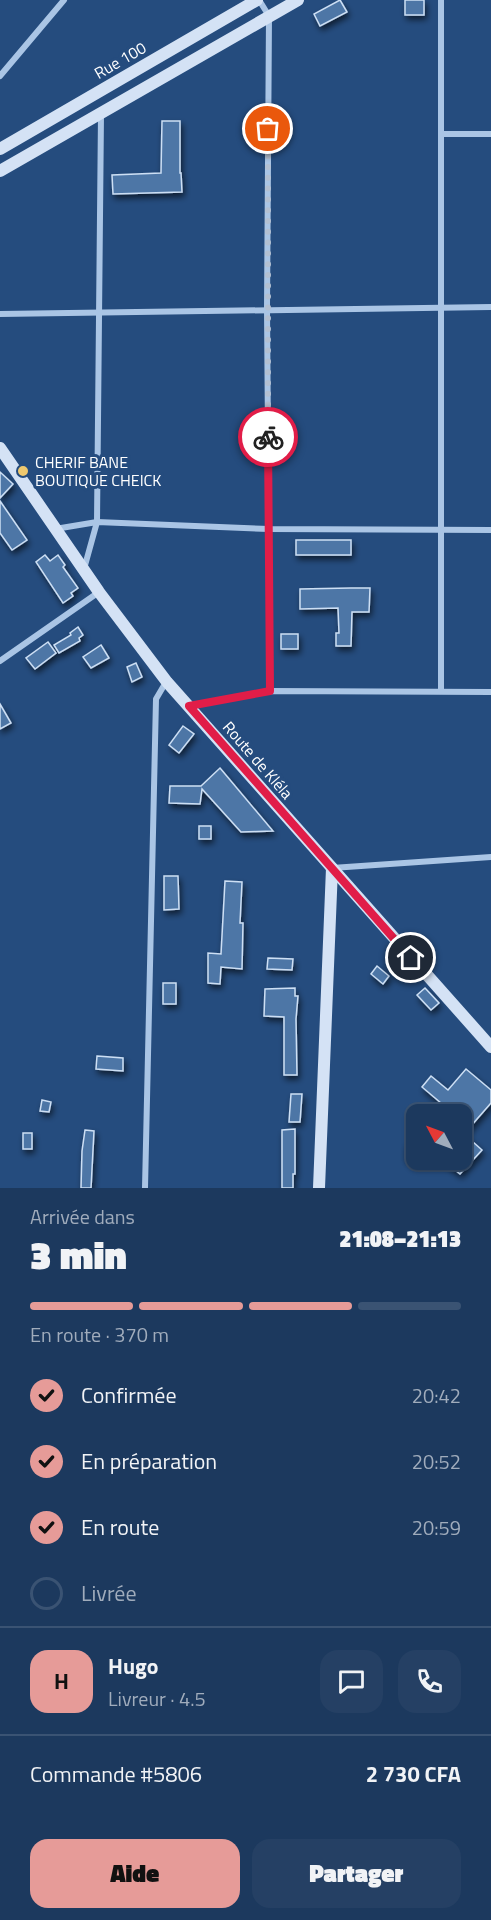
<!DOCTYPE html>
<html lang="fr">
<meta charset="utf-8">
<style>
body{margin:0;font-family:"Titillium Web",sans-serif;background:#254064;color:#f1f3f6;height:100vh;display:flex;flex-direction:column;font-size:22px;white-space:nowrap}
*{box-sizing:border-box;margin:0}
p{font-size:20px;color:#a0acbc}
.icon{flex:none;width:33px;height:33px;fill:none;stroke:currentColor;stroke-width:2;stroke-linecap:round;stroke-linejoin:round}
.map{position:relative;height:1188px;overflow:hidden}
.details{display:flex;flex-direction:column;background:#1c395e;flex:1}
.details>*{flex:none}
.needle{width:39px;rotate:311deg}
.controls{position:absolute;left:406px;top:1104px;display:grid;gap:12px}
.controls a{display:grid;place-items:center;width:66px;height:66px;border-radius:12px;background:#1c395e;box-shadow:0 2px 4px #0004,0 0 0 2px #3a5373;font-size:30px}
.pin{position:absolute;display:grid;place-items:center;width:51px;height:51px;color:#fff;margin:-26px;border:3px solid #fff;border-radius:50%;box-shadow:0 2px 6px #0007}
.courier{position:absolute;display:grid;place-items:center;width:60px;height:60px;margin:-30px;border:4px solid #e11d48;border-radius:50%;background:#fff;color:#222;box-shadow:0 2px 8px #0007}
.summary em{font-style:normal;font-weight:800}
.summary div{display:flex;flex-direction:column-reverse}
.summary{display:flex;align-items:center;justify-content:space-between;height:102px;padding:0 30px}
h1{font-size:39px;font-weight:800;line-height:45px}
.bar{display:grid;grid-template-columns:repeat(4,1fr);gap:9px 6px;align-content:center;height:72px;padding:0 30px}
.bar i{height:8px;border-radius:4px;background:#3a5373}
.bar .on{background:#e69b98}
.bar p{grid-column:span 4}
.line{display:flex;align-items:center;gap:15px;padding:0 30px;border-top:2px solid #3a5373}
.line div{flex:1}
.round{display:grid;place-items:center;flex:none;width:63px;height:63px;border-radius:18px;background:#254064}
ol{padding:0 30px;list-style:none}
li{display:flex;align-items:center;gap:18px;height:66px}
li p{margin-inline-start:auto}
li .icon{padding:6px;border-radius:50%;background:#e69b98;color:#111;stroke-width:4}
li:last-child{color:#a0acbc}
li i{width:33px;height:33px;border:3px solid #3a5373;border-radius:50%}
.button{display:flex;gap:12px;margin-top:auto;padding:12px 30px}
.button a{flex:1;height:69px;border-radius:18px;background:#e69b98;color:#111;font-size:24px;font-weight:800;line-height:69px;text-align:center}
.button a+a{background:#254064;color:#f1f3f6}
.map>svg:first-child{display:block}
.building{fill:#4d76a6;stroke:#cddff4;stroke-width:1.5;filter:url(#shadow)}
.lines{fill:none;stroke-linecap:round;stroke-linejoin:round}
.street{stroke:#aac5e5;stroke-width:6}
.secondary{stroke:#d4e2f5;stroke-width:12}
.done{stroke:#b3c0d2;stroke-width:6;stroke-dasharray:0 10.8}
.route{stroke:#e11d48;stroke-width:8}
.poi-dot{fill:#efc96f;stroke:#254c7e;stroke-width:2}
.labels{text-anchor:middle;stroke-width:6;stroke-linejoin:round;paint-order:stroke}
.street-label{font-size:16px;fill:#fff;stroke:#254c7e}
.poi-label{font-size:16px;fill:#fff;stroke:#254c7e;text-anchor:start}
</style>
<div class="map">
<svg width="491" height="1188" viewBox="0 0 491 1188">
<defs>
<filter id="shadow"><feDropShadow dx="2" dy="4" stdDeviation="3" flood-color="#0009"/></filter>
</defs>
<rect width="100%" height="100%" fill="#254c7e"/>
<!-- building -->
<g class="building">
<path d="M340,0L347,12L320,26L314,14Z"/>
<rect x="405" y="0" width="19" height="15"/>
<path d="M162,121H180V173H181L182,192L113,194L112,175L161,173Z"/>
<path d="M0,472L13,484L0,498Z"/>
<path d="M0,501L27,540L12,550L0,533Z"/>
<rect x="296" y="540" width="55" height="15"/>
<path d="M45,555L50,561L58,555L65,565L63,567L78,588L71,593L73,596L63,603L36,562Z"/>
<path d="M351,588H370L369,612H352L351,646H336V633H339L338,608L300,609V589Z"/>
<path d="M78,627L83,635L79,638L80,641L59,653L54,645L71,635L70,633Z"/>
<rect x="281" y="634" width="17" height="15"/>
<path d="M48,642L56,653L35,669L26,658Z"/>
<path d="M101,645L109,658L91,668L83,657Z"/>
<path d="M136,663L142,677L132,682L127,667Z"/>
<path d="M0,704L11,723L0,729Z"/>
<path d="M183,726L194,734L179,753L169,745Z"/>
<path d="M220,768L273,831L241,832L202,789L200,804L169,803L170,786H201Z"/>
<rect x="199" y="826" width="12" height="13"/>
<path d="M164,876H178L179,909L164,910Z"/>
<path d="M225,881L242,882L240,923H243L242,969L221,967L220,984L208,983V953L221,954Z"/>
<path d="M268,958L293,959L292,970L267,969Z"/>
<path d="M377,966L389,976L383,984L371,974Z"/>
<rect x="163" y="983" width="13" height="21"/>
<path d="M295,988V996H298L296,1019L297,1075H284V1017L264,1016L265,989Z"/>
<path d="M425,988L439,1003L431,1010L417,995Z"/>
<path d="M97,1056L123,1058V1071L96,1069Z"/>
<path d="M466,1069L491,1090V1103L464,1134L482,1150L460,1174L443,1160H462V1114H454L422,1087L431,1076L448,1090Z"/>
<path d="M291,1094H302L300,1122H289Z"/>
<path d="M42,1100L51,1102L49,1112L40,1111Z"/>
<path d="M295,1129V1174H293V1188H282V1130Z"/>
<path d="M85,1130L94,1131L91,1188H81L82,1151Z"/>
<rect x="23" y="1133" width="9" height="16"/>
<path d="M406,1143H417V1158L405,1157Z"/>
</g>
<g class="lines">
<!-- street -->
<g class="street">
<path d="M259,0L269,16L267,309L270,691"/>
<path d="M0,76L64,0"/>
<path d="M442,134H491"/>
<path d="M0,314L491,307"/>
<path d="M55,529L97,522L269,529L491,530"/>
<path d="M84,569L97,522L101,114"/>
<path d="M0,661L99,592"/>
<path d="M441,691V0"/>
<path d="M190,706L270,691L491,692"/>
<path d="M332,868L491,857"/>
<path d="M145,1188L156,699L166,682"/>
</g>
<!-- secondary -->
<g class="secondary">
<path d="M0,149L257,0"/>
<path d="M0,171L298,0"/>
<path d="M0,448L99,592L167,682L491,1047"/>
<path d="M319,1188L332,868"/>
</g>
</g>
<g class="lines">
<!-- done -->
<path class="done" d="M268,437V129"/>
<!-- route -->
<path class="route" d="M268,437L270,691L189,706L411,958"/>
</g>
<!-- markers -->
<circle class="poi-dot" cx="23" cy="471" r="6"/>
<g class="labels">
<!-- street labels -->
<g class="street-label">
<text transform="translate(120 60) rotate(-30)" y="6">Rue 100</text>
<text transform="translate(258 760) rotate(49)" y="6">Route de Kléla</text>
</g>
<!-- poi labels -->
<g class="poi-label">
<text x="35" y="468">CHERIF BANE<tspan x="35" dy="18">BOUTIQUE CHEICK</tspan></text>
</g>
</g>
</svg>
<div class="controls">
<a><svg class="needle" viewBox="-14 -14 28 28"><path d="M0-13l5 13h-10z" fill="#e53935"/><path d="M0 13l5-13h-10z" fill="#a0acbc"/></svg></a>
</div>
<div class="pin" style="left:268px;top:129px;background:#ea580c"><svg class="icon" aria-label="bag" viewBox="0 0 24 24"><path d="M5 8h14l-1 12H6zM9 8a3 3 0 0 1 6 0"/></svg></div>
<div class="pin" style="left:411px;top:958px;background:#1f2937"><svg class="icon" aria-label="home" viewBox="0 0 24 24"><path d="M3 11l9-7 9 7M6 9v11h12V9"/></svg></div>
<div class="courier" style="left:268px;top:437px"><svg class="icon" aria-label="bike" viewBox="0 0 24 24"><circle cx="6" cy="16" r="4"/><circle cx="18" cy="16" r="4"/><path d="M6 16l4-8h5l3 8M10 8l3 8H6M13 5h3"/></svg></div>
</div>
<section class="details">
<div class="summary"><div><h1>3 min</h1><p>Arrivée dans</p></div><em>21:08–21:13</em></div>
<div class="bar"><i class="on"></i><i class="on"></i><i class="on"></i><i></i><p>En route · 370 m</p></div>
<ol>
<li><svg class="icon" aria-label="check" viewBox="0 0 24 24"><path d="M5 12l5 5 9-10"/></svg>Confirmée<p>20:42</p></li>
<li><svg class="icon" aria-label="check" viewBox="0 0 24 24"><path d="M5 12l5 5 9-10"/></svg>En préparation<p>20:52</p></li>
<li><svg class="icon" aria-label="check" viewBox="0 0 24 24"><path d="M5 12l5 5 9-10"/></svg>En route<p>20:59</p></li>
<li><i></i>Livrée</li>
</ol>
<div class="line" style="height:108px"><b class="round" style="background:#e69b98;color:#111">H</b><div><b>Hugo</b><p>Livreur · 4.5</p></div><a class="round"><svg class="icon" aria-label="chat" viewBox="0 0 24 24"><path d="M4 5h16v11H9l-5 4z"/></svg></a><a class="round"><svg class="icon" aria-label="phone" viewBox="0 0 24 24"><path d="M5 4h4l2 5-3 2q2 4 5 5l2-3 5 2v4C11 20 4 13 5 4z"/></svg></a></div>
<div class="line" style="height:78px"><div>Commande #5806</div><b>2 730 CFA</b></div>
<div class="button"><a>Aide</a><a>Partager</a></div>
</section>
